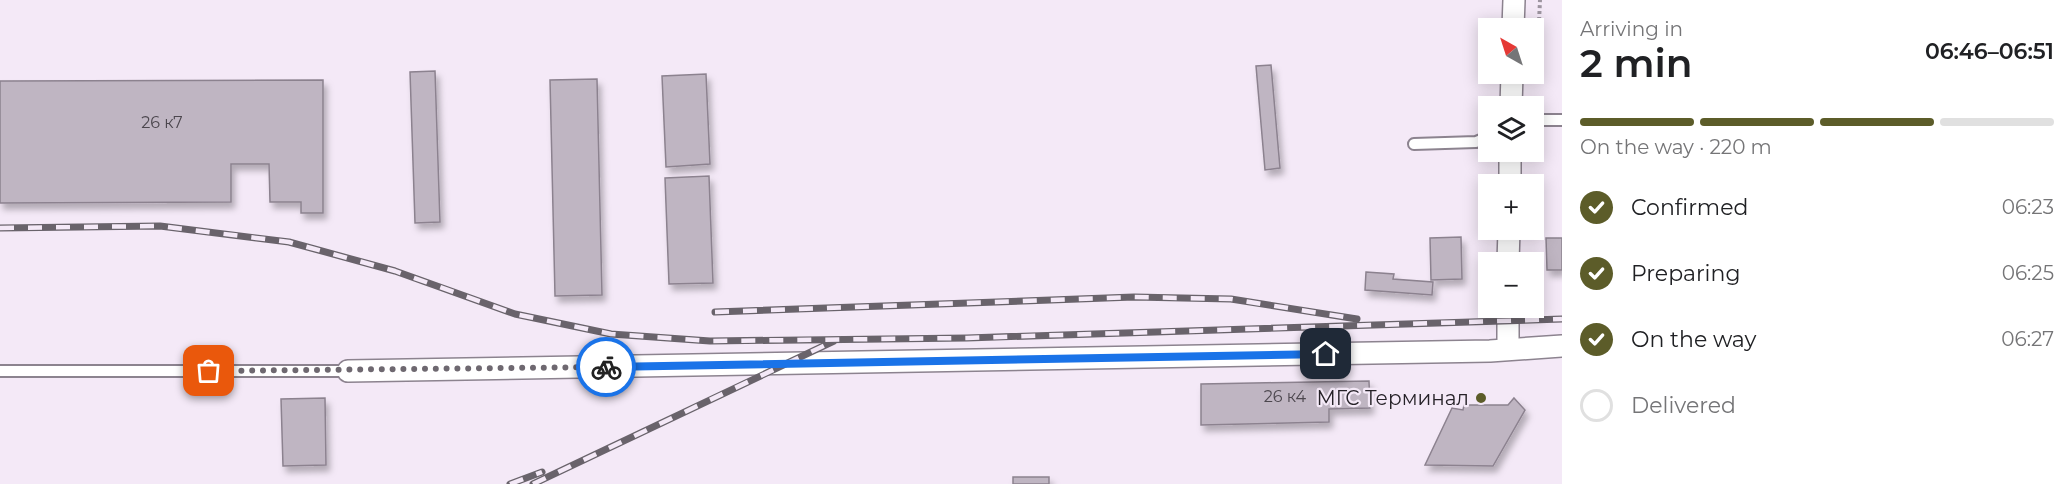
<!DOCTYPE html>
<meta charset="utf-8">
<style>
body{margin:0;font-family:Montserrat,sans-serif;background:#f6f6f6;color:#202124;height:100vh;display:flex;flex-direction:column;font-size:22px;white-space:nowrap}
*{box-sizing:border-box;margin:0}
p{font-size:20px;color:#757577}
.icon{flex:none;width:33px;height:33px;fill:none;stroke:currentColor;stroke-width:2;stroke-linecap:round;stroke-linejoin:round}
.map{position:relative;flex:1;overflow:hidden}
.drawer{display:flex;flex-direction:column;background:#fff;width:510px}
.drawer>*{flex:none}
.needle{width:39px;rotate:321deg}
.controls{position:absolute;left:1478px;top:18px;display:grid;gap:12px}
.controls a{display:grid;place-items:center;width:66px;height:66px;border-radius:0px;background:#fff;box-shadow:0 3px 15px #0003;font-size:30px}
.pin{position:absolute;display:grid;place-items:center;width:51px;height:51px;color:#fff;margin:-26px;border-radius:12px;box-shadow:0 3px 9px #0006}
.courier{position:absolute;display:grid;place-items:center;width:60px;height:60px;margin:-30px;border:4px solid #1a73e8;border-radius:50%;background:#fff;color:#222;box-shadow:0 2px 8px #0007}
.overview em{font-style:normal;font-weight:600}
.overview div{display:flex;flex-direction:column-reverse}
.overview{display:flex;align-items:center;justify-content:space-between;height:102px;padding:0 18px}
h1{font-size:39px;font-weight:600;line-height:45px}
.bar{display:grid;grid-template-columns:repeat(4,1fr);gap:9px 6px;align-content:center;height:72px;padding:0 18px}
.bar i{height:8px;border-radius:4px;background:#e0e0e0}
.bar .active{background:#5c5c29}
.bar p{grid-column:span 4}
ol{padding:0 18px;list-style:none}
li{display:flex;align-items:center;gap:18px;height:66px}
li p{margin-inline-start:auto}
li .icon{padding:6px;border-radius:50%;background:#5c5c29;color:#fff;stroke-width:4}
li:last-child{color:#757577}
li i{width:33px;height:33px;border:3px solid #e0e0e0;border-radius:50%}
main{display:flex;flex:1;min-height:0}
.map>svg:first-child{display:block}
.building{fill:#bfb5c2;stroke:#8c828f;stroke-width:1.5;filter:url(#shadow)}
.lines{fill:none;stroke-linecap:round;stroke-linejoin:round}
.lane-casing{stroke:#8c838f;stroke-width:14}
.street-casing{stroke:#8c838f;stroke-width:24}
.path{stroke:#9d95a0;stroke-width:4;stroke-dasharray:3 3;stroke-linecap:butt}
.lane{stroke:#fff;stroke-width:10}
.street{stroke:#fff;stroke-width:21}
.rail-casing{stroke:#69636b;stroke-width:7}
.rail{stroke:#f4e9f7;stroke-width:4.5;stroke-dasharray:14;stroke-linecap:butt}
.done{stroke:#6e6870;stroke-width:6;stroke-dasharray:0 10.8}
.route{stroke:#1a73e8;stroke-width:8}
.poi-dot{fill:#5c5c29;stroke:#f4e9f7;stroke-width:2}
.labels{text-anchor:middle;stroke-width:4.5;stroke-linejoin:round;paint-order:stroke}
.number-label{font-size:16px;fill:#4c474e}
.poi-label{font-size:20px;fill:#262228;stroke:#f4e9f7;text-anchor:end}
</style>
<main>
<div class="map">
<svg width="1562" height="484" viewBox="0 0 1562 484">
<defs>
<filter id="shadow"><feDropShadow dx="3.5" dy="6" stdDeviation="3" flood-color="#0004"/></filter>
</defs>
<rect width="100%" height="100%" fill="#f4e9f7"/>
<!-- building -->
<g class="building">
<path d="M1271,65L1280,168L1265,170L1256,66Z"/>
<path d="M435,71L440,222L415,223L410,72Z"/>
<path d="M706,74L710,164L666,167L662,76Z"/>
<path d="M597,79L602,295L555,296L550,80Z"/>
<path d="M323,80V213H301V202H270L269,164H231V202L0,203V81Z"/>
<path d="M709,176L713,283L669,284L665,178Z"/>
<path d="M1461,237L1462,279L1431,280L1430,238Z"/>
<path d="M1546,238H1562V270H1547Z"/>
<path d="M1366,272L1394,274L1393,279L1433,282L1432,295L1365,290Z"/>
<path d="M1369,381L1370,408L1329,409V422L1201,425V384Z"/>
<path d="M325,398L326,465L283,466L281,399Z"/>
<path d="M1514,398L1525,410L1493,466L1425,465L1452,408L1463,410L1464,405H1508Z"/>
<rect x="1013" y="477" width="36" height="7"/>
</g>
<g class="lines">
<!-- lane casing -->
<g class="lane-casing">
<g id="lane">
<path d="M1533,120H1562"/>
<path d="M1414,144L1476,142L1488,137"/>
<path d="M0,371H348"/>
</g>
</g>
<!-- street casing -->
<g class="street-casing">
<g id="street">
<path d="M1513,28L1514,0"/>
<path d="M1511,106L1512,74"/>
<path d="M1510,184V152"/>
<path d="M1508,262L1509,230"/>
<path d="M1508,308V349"/>
<path d="M348,371L1490,351L1562,346"/>
</g>
</g>
<!-- path -->
<path class="path" d="M1538,44L1540,0"/>
<!-- lane -->
<use href="#lane" class="lane"/>
<!-- street -->
<use href="#street" class="street"/>
<!-- rail casing -->
<g class="rail-casing">
<g id="rail">
<path d="M0,228L160,226L289,242L395,271L515,314L611,334L710,341L967,338L1562,319"/>
<path d="M715,312L1134,297L1231,299L1357,319"/>
<path d="M510,484L542,472"/>
<path d="M533,484L834,341"/>
</g>
</g>
<!-- rail -->
<use href="#rail" class="rail"/>
</g>
<g class="lines">
<!-- done -->
<path class="done" d="M209,371L606,367"/>
<!-- route -->
<path class="route" d="M606,367L1326,354"/>
</g>
<!-- markers -->
<circle class="poi-dot" cx="1481" cy="398" r="6"/>
<g class="labels">
<!-- number labels -->
<g class="number-label">
<text x="162" y="128">26 к7</text>
<text x="1285" y="402">26 к4</text>
</g>
<!-- poi labels -->
<g class="poi-label">
<text x="1469" y="405">МГС Терминал</text>
</g>
</g>
</svg>
<div class="controls">
<a><svg class="needle" viewBox="-14 -14 28 28"><path d="M0-13l5 13h-10z" fill="#e53935"/><path d="M0 13l5-13h-10z" fill="#757577"/></svg></a>
<a><svg class="icon" aria-label="layers" viewBox="0 0 24 24"><path d="M12 4l9 5-9 5-9-5zM3 14l9 5 9-5"/></svg></a>
<a>+</a>
<a>−</a>
</div>
<div class="pin" style="left:209px;top:371px;background:#ea580c"><svg class="icon" aria-label="bag" viewBox="0 0 24 24"><path d="M5 8h14l-1 12H6zM9 8a3 3 0 0 1 6 0"/></svg></div>
<div class="pin" style="left:1326px;top:354px;background:#1f2937"><svg class="icon" aria-label="home" viewBox="0 0 24 24"><path d="M3 11l9-7 9 7M6 9v11h12V9"/></svg></div>
<div class="courier" style="left:606px;top:367px"><svg class="icon" aria-label="bike" viewBox="0 0 24 24"><circle cx="6" cy="16" r="4"/><circle cx="18" cy="16" r="4"/><path d="M6 16l4-8h5l3 8M10 8l3 8H6M13 5h3"/></svg></div>
</div>
<section class="drawer">
<div class="overview"><div><h1>2 min</h1><p>Arriving in</p></div><em>06:46–06:51</em></div>
<div class="bar"><i class="active"></i><i class="active"></i><i class="active"></i><i></i><p>On the way · 220 m</p></div>
<ol>
<li><svg class="icon" aria-label="check" viewBox="0 0 24 24"><path d="M5 12l5 5 9-10"/></svg>Confirmed<p>06:23</p></li>
<li><svg class="icon" aria-label="check" viewBox="0 0 24 24"><path d="M5 12l5 5 9-10"/></svg>Preparing<p>06:25</p></li>
<li><svg class="icon" aria-label="check" viewBox="0 0 24 24"><path d="M5 12l5 5 9-10"/></svg>On the way<p>06:27</p></li>
<li><i></i>Delivered</li>
</ol>
</section>
</main>
